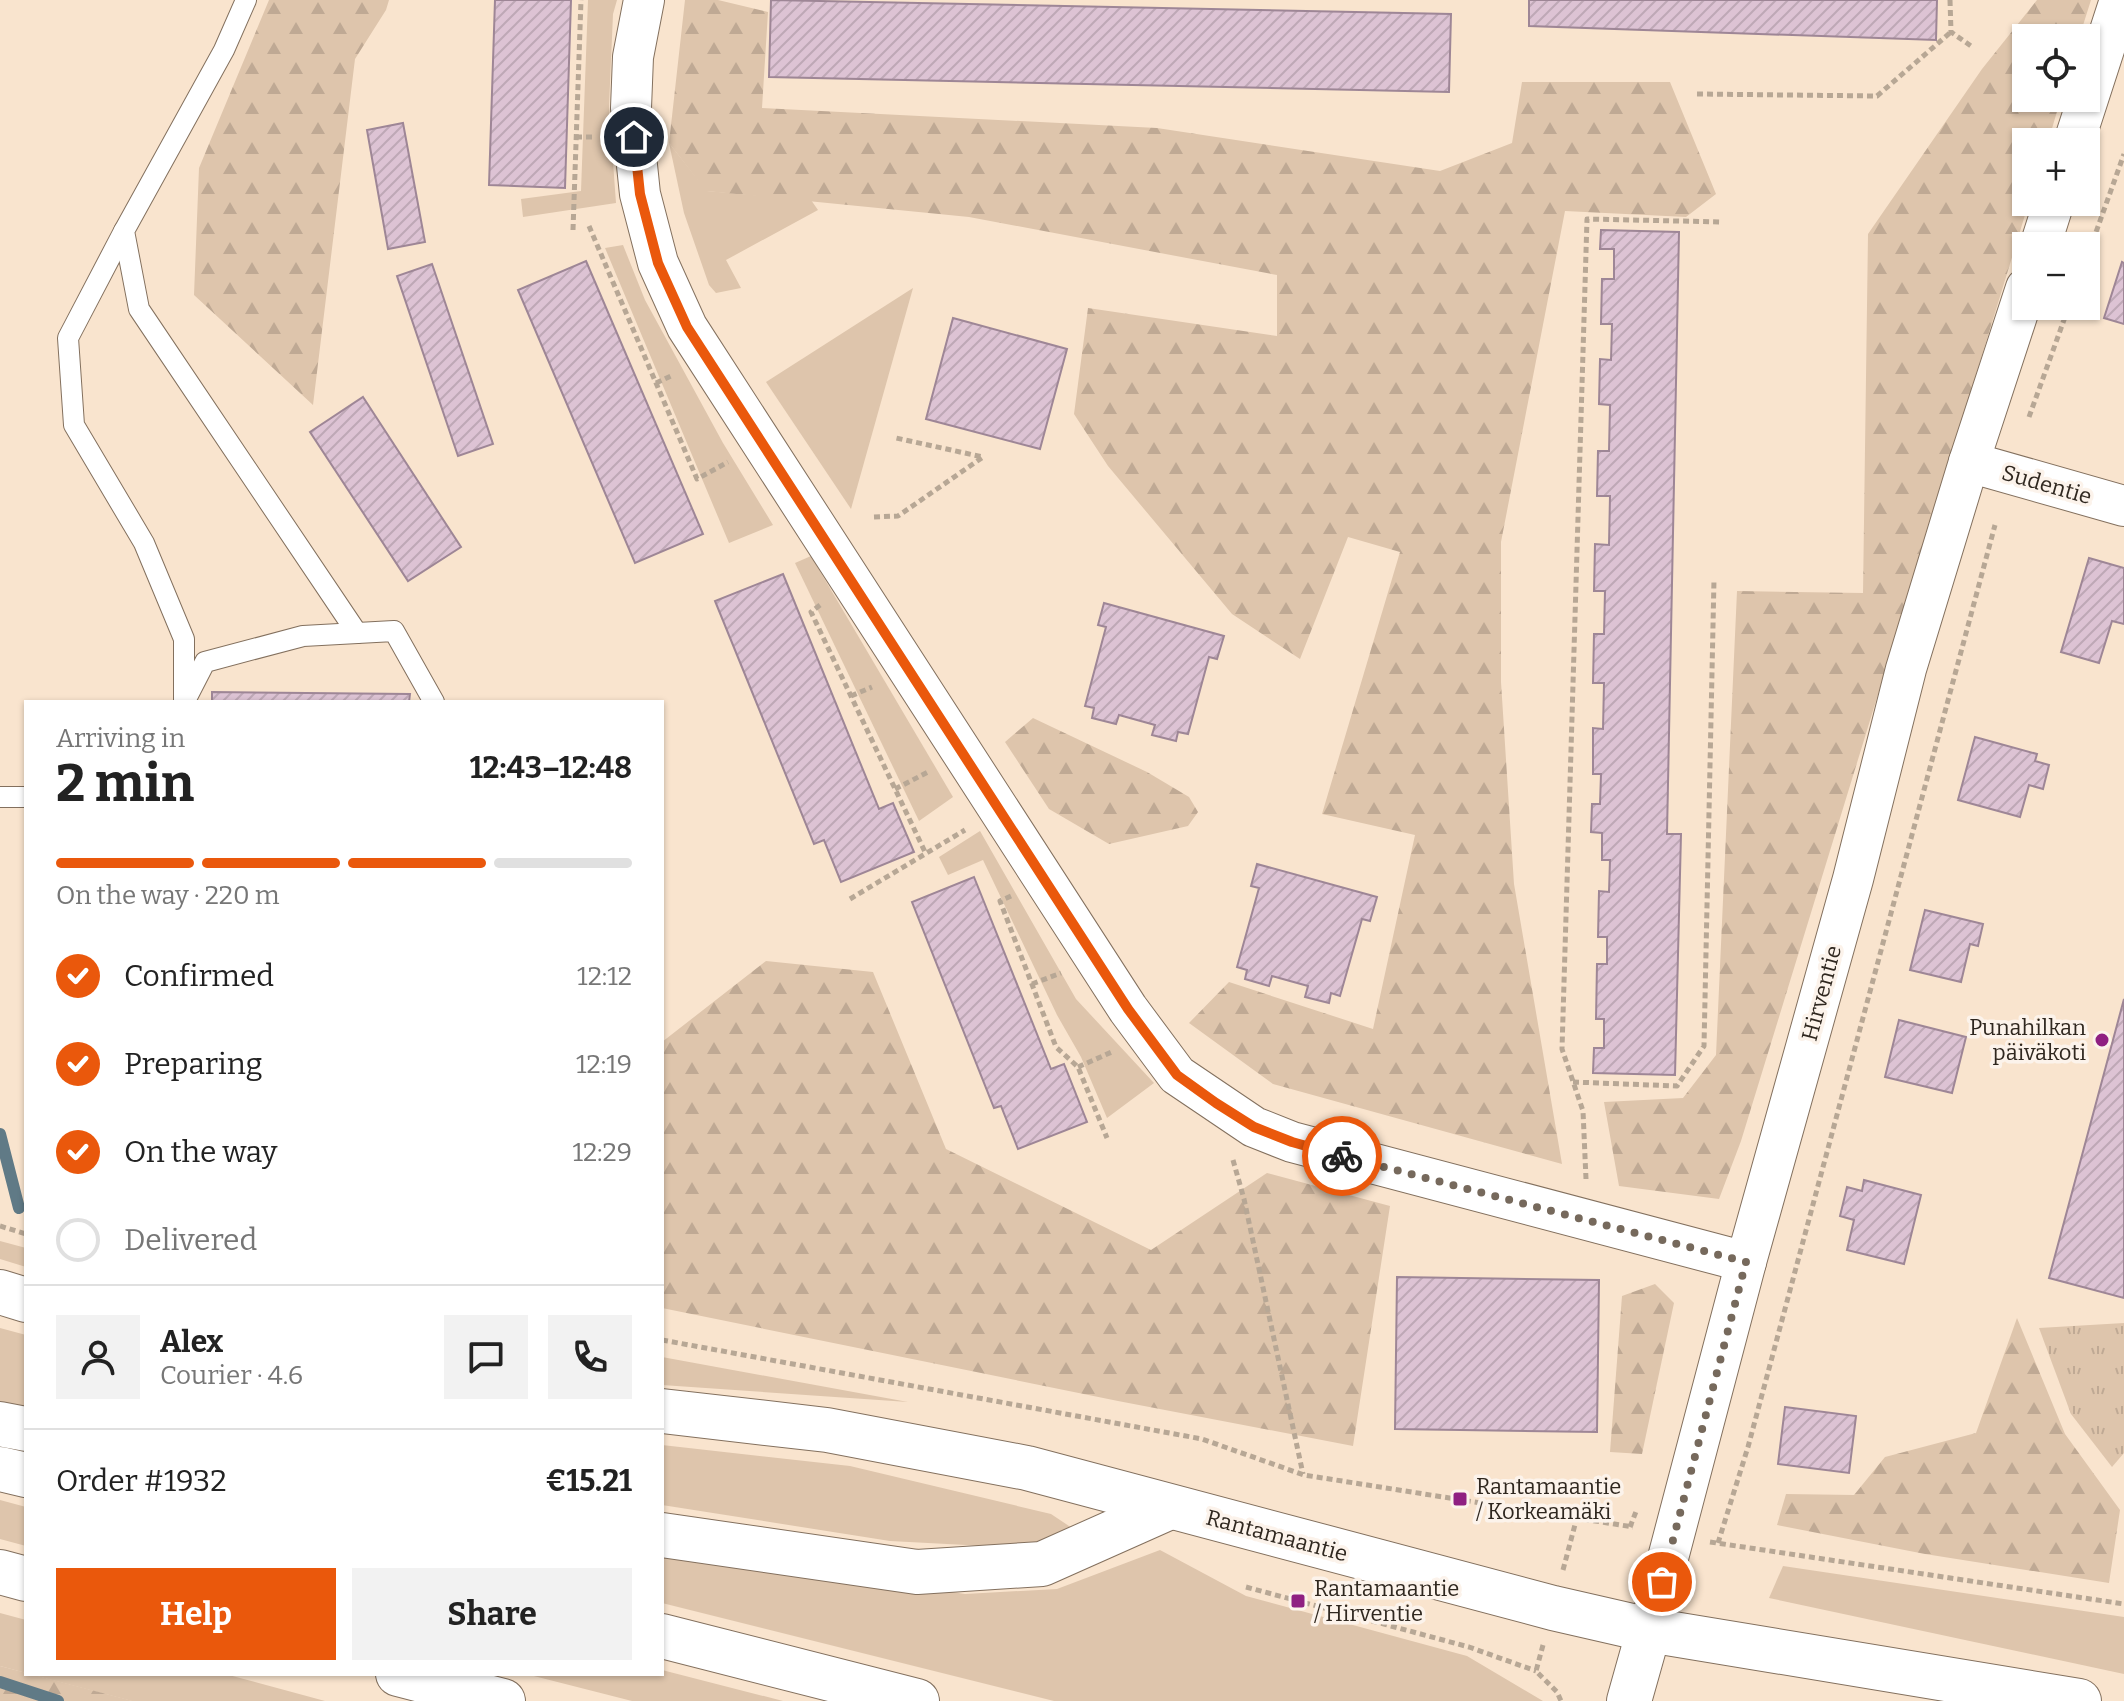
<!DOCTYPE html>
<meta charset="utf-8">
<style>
body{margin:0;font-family:Bitter,serif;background:#f2f2f2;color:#222;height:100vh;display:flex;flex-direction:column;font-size:30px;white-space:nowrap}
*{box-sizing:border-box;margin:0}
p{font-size:26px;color:#767676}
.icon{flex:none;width:44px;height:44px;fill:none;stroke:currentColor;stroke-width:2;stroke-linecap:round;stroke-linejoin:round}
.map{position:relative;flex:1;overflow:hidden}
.panel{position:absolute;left:24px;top:700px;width:640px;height:976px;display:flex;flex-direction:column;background:#fff;border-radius:0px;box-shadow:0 2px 6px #0004}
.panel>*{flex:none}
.tools{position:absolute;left:2012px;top:24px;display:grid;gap:16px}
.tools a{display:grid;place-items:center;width:88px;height:88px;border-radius:0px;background:#fff;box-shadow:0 2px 6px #0004;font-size:40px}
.pin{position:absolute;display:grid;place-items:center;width:68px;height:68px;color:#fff;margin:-34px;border:4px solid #fff;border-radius:50%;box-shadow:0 2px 8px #0007}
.courier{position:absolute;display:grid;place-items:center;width:80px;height:80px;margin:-40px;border:6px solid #ea580c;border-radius:50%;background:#fff;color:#222;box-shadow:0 2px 10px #0007}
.overview em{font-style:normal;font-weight:700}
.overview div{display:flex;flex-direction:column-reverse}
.overview{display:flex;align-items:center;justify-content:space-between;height:136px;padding:0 32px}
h1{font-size:52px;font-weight:700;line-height:60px}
.bar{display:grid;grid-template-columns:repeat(4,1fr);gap:12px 8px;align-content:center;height:96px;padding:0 32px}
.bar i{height:10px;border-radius:6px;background:#e0e0e0}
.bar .active{background:#ea580c}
.bar p{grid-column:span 4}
.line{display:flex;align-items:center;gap:20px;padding:0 32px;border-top:2px solid #e0e0e0}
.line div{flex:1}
.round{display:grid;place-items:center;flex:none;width:84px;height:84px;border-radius:0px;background:#f2f2f2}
ol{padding:0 32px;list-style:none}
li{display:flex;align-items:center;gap:24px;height:88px}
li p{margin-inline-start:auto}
li .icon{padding:8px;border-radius:50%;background:#ea580c;color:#fff;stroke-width:4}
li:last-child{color:#767676}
li i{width:44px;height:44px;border:4px solid #e0e0e0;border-radius:50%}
.button{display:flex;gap:16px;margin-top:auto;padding:16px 32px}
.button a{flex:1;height:92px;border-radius:0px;background:#ea580c;color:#fff;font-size:32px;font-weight:700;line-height:92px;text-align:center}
.button a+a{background:#f2f2f2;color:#222}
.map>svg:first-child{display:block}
.grass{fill:#dec5ac}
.forest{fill:url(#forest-firs)}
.park{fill:url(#park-tufts)}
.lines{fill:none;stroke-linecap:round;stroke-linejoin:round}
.stream{stroke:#607a86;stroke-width:12}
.building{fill:url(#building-hatch);stroke:#9e8696;stroke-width:2}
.service-casing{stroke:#83705e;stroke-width:22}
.minor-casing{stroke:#83705e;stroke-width:42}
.tertiary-casing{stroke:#83705e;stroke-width:46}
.secondary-casing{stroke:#83705e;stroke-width:46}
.motorway-casing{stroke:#83705e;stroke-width:46}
.path{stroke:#b7a795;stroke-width:5;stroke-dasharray:6 4;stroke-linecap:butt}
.service{stroke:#fff;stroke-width:20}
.minor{stroke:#fff;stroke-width:40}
.tertiary{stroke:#fff;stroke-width:44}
.secondary{stroke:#fff;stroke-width:44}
.motorway{stroke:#fff;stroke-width:44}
.done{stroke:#76695c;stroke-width:8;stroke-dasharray:0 14.4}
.route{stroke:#ea580c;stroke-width:10}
.poi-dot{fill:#8f2082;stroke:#fcf3eb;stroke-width:3}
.labels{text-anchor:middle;stroke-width:7;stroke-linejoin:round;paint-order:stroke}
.street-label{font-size:22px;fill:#2f271f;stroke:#fcf3eb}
.poi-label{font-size:22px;fill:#2f271f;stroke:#fcf3eb;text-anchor:start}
</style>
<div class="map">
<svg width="2124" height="1701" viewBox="0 0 2124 1701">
<defs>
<pattern id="forest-firs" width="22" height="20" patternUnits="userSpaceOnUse" patternTransform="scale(2)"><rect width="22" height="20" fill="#dec5ac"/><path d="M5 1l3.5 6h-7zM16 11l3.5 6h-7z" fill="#bfa994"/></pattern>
<pattern id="park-tufts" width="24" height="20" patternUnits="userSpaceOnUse" patternTransform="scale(2)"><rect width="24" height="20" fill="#dec5ac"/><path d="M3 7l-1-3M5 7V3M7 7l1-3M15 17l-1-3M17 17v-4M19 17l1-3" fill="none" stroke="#bfa994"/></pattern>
<pattern id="building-hatch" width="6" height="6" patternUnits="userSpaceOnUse" patternTransform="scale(2)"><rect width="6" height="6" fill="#ddc3d4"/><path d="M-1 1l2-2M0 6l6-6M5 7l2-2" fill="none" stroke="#bea8b6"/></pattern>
</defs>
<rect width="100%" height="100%" fill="#f9e4ce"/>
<!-- grass -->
<g class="grass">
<path d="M588,0H617L613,14L609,107L616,203L523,217L521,199L581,191Z"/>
<path d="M669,143L707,191L811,200L818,210L726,260L741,288L716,293L709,285L684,213Z"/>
<path d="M623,245L645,300L723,443L773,525L729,543L605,248Z"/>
<path d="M913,288L851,509L766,382Z"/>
<path d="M811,556L953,797L919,821L795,563Z"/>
<path d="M980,831L1076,999L1154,1083L1107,1118L1081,1057L1057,1015L983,860L948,875L939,857Z"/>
<path d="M0,1241L26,1248V1267L0,1259Z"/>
<path d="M0,1328L26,1335V1407L0,1404Z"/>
<path d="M662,1357L908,1402L662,1385Z"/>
<path d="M662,1445L850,1466L1051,1514L1075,1530L1024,1548L890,1541L662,1505Z"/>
<path d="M0,1500L26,1507V1546L0,1539Z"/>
<path d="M662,1548L965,1594L1057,1589L1160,1550L1246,1596L1467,1656L1543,1701H1054L662,1603Z"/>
<path d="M1783,1566L2124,1617V1674L1769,1598Z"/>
<path d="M0,1613L26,1620V1673L0,1666Z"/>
<path d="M662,1670L783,1701H632L526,1674H662Z"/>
<path d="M29,1674H225L325,1701H132Z"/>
</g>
<!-- forest -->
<g class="forest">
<path d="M269,0H389L386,10L355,59L313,405L194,295L199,168Z"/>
<path d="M685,0H718L768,12L762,108L1157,128L1440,171L1512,143L1522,82H1670L1716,194L1686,217L1565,211L1501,542V682L1514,884L1562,1164L1273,1084L1189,1023L1229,982L1373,1029L1415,835L1322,814L1400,552L1348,537L1300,659L1232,614L1108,466L1074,414L1088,308L1277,336V275L969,217L706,191L669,143Z"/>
<path d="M2037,0H2091L2079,38H2026V98H2061L2048,142H2026V202H2029L1741,1141L1719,1199L1619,1186L1604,1102L1683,1098L1716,1055L1737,591L1863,593L1868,234L1982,69Z"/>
<path d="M1033,718L1147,772L1189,797L1198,812L1188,826L1109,844L1049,809L1005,742Z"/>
<path d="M766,961L873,972L946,1149L1151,1250L1267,1173L1390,1206L1353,1446L1118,1401L662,1308V1042Z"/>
<path d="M1655,1284L1674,1303L1642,1454L1610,1452L1622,1296Z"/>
<path d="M2017,1318L2065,1434L2120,1510L2109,1583L1925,1554L1777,1525L1786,1494L1854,1495L1885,1457L1976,1433Z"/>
<path d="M0,1666L133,1701H0Z"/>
</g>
<!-- park -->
<path class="park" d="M2124,1323V1453L2112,1467L2071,1414L2039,1328Z"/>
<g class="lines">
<!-- stream -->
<g class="stream">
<path d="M0,1134L19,1208"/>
<path d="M0,1682L58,1701"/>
</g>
</g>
<!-- building -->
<g class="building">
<path d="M495,0H571L565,188L489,185Z"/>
<path d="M771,0L1451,14L1449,92L769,77Z"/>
<path d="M1529,0H1937L1936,40L1529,26Z"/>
<path d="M403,123L425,242L388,249L367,130Z"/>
<path d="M1601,230L1679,232L1667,834H1681L1675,1075L1593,1073L1594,1048H1604V1019H1596L1597,964H1607V937H1598L1599,891L1609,892L1610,860H1602V833L1591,832L1592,804H1600L1601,774H1593V728L1603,729L1604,683H1593L1594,634H1604L1605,591H1594L1595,544L1609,545L1610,496H1597L1598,451H1609L1610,405L1599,404L1600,359L1611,360L1612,324H1601L1602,279H1614V249H1600Z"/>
<path d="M586,261L703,534L635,563L518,290Z"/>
<path d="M2122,262L2124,263V324L2104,318Z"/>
<path d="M432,264L493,444L458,456L397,276Z"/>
<path d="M953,318L1067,349L1040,449L926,419Z"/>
<path d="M363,397L461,547L408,581L310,432Z"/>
<path d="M2089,558L2124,568V624L2112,621L2099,663L2061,652Z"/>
<path d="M783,574L879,809L893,803L914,852L841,882L824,840L814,844L715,601Z"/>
<path d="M1104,603L1224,636L1217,659L1209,657L1188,734L1178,732L1176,741L1152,735L1155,725L1119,715L1116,724L1092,718L1094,708L1085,706L1106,627L1098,625Z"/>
<path d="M212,692L410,694L409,702H212Z"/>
<path d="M1975,737L2037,754L2035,761L2049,765L2043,789L2029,785L2020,817L1958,800Z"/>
<path d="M1257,864L1377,897L1370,921L1362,919L1340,996L1331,993L1329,1003L1305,997L1308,986L1272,976L1269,986L1245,979L1247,970L1237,967L1259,888L1251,886Z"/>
<path d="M974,877L1051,1069L1064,1064L1087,1122L1018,1149L1001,1106L994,1108L912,902Z"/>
<path d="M1925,910L1983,924L1978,946L1970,944L1961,982L1910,970Z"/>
<path d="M2124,999V1298L2049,1278Z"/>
<path d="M1899,1020L1966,1037L1952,1093L1885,1077Z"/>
<path d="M1864,1180L1921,1195L1904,1264L1847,1250L1854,1220L1840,1216L1847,1187L1862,1191Z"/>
<path d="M1397,1277L1599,1280L1597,1432L1395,1429Z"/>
<path d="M1785,1407L1856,1416L1849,1473L1778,1464Z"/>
</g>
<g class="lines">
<!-- service casing -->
<g class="service-casing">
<g id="service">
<path d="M246,0L224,50L124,231L139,309L357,633"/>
<path d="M124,231L68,338L74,425L144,543L184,639V702"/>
<path d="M186,699L205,662L303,636L394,631L434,702"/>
<path d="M0,797H26"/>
</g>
</g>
<!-- minor casing -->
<g class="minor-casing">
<g id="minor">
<path d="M644,0L633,57L631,108L640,194L658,263L687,327L1128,1009L1177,1075L1254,1127L1292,1142L1746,1262"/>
<path d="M2074,142L2120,0"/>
<path d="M2040,246L2054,202"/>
<path d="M1969,462L2124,506"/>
<path d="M1649,1630L1746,1262L1853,879L1906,669L1969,462L2026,288"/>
</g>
</g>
<!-- tertiary casing -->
<g class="tertiary-casing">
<path id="tertiary" d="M1629,1701L1649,1630"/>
</g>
<!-- secondary casing -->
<g class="secondary-casing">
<g id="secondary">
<path d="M0,1292L26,1300"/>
<path d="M662,1411L827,1430L1027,1468L1553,1608L1649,1630L2079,1701"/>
</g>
</g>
<!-- motorway casing -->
<g class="motorway-casing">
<g id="motorway">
<path d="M0,1424L26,1429"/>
<path d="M0,1469L26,1475"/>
<path d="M662,1535L917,1572L1042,1564L1170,1507"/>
<path d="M0,1572L26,1579"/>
<path d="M662,1636L917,1701"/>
<path d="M398,1674L503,1701"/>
</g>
</g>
<!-- path -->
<g class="path">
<path d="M1950,0L1951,32L1971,46"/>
<path d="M1697,94L1877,96L1951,32"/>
<path d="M576,137H595"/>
<path d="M589,226L697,479L728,462"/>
<path d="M573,230L581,0"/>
<path d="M2086,260L2124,154"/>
<path d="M656,383L673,375"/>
<path d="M2029,417L2069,306"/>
<path d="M874,517L898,516L983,457L896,438"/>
<path d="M820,605L811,612L926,854"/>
<path d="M851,696L872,687"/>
<path d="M895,789L930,771"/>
<path d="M1011,896L1000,901L1056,1047L1078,1067L1107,1138"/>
<path d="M850,899L965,830"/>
<path d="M1032,984L1061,973"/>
<path d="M1078,1067L1114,1051"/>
<path d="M1573,1082L1677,1086L1704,1046L1714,579"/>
<path d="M1233,1160L1244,1199L1303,1474"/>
<path d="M1586,1179L1583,1111L1562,1049L1587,219L1723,222"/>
<path d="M0,1226L26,1234"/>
<path d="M662,1340L1202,1439L1304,1475L1633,1527"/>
<path d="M1630,1527L1637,1509"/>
<path d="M1710,1542L2124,1604"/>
<path d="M1718,1543L1748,1447L1995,525"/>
<path d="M1563,1570L1577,1517"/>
<path d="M1246,1587L1469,1647L1536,1671"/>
<path d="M1543,1645L1536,1671L1557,1692L1561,1701"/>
</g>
<!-- service -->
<use href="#service" class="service"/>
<!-- minor -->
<use href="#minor" class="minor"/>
<!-- tertiary -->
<use href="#tertiary" class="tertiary"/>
<!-- secondary -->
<use href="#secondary" class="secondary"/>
<!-- motorway -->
<use href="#motorway" class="motorway"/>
</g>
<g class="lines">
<!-- done -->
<path class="done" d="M1342,1156L1746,1262L1662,1582"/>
<!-- route -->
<path class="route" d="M634,137L640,194L658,263L687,327L1128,1009L1177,1075L1216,1103L1254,1127L1292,1142L1342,1156"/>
</g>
<!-- markers -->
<g class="poi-dot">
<circle cx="2102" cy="1040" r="8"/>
<rect x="1452" y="1491" width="16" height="16" rx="4"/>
<rect x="1290" y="1593" width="16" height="16" rx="4"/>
</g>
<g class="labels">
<!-- street labels -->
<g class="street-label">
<text transform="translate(2047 484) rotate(16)" y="8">Sudentie</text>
<text transform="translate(1821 993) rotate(-75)" y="8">Hirventie</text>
<text transform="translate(1277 1535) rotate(15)" y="8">Rantamaantie</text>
</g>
<!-- poi labels -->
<g class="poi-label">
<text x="2086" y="1035" text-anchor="end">Punahilkan<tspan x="2086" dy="25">päiväkoti</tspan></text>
<text x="1476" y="1494">Rantamaantie<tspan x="1476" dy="25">/ Korkeamäki</tspan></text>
<text x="1314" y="1596">Rantamaantie<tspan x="1314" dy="25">/ Hirventie</tspan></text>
</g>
</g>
</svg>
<div class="tools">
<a><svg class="icon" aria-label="locate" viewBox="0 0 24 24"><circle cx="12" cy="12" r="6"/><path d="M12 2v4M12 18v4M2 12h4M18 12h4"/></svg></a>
<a>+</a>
<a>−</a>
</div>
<div class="pin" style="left:1662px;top:1582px;background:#ea580c"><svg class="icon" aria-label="bag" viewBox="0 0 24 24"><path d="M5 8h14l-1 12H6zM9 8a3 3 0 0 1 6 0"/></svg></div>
<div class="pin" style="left:634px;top:137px;background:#1f2937"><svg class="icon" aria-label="home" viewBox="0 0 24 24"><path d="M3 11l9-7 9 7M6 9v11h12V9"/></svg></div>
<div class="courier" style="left:1342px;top:1156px"><svg class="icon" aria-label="bike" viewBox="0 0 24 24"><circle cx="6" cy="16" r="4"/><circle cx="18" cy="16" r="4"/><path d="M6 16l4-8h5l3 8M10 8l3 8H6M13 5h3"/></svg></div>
<section class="panel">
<div class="overview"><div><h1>2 min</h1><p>Arriving in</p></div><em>12:43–12:48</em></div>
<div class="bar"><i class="active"></i><i class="active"></i><i class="active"></i><i></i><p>On the way · 220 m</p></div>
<ol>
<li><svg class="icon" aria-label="check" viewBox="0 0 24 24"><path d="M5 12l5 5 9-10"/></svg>Confirmed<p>12:12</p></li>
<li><svg class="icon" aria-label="check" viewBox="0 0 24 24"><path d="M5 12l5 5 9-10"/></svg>Preparing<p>12:19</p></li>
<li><svg class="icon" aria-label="check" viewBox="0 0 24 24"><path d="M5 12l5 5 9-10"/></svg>On the way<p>12:29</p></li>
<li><i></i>Delivered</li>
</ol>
<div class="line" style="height:144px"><a class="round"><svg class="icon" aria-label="person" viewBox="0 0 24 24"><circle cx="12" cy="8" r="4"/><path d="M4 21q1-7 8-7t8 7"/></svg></a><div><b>Alex</b><p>Courier · 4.6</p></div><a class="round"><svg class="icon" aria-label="chat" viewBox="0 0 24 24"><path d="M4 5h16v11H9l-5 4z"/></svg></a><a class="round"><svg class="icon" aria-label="phone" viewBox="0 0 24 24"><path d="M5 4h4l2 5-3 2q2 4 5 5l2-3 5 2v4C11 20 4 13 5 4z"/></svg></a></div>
<div class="line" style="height:104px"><div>Order #1932</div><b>€15.21</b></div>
<div class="button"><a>Help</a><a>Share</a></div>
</section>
</div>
